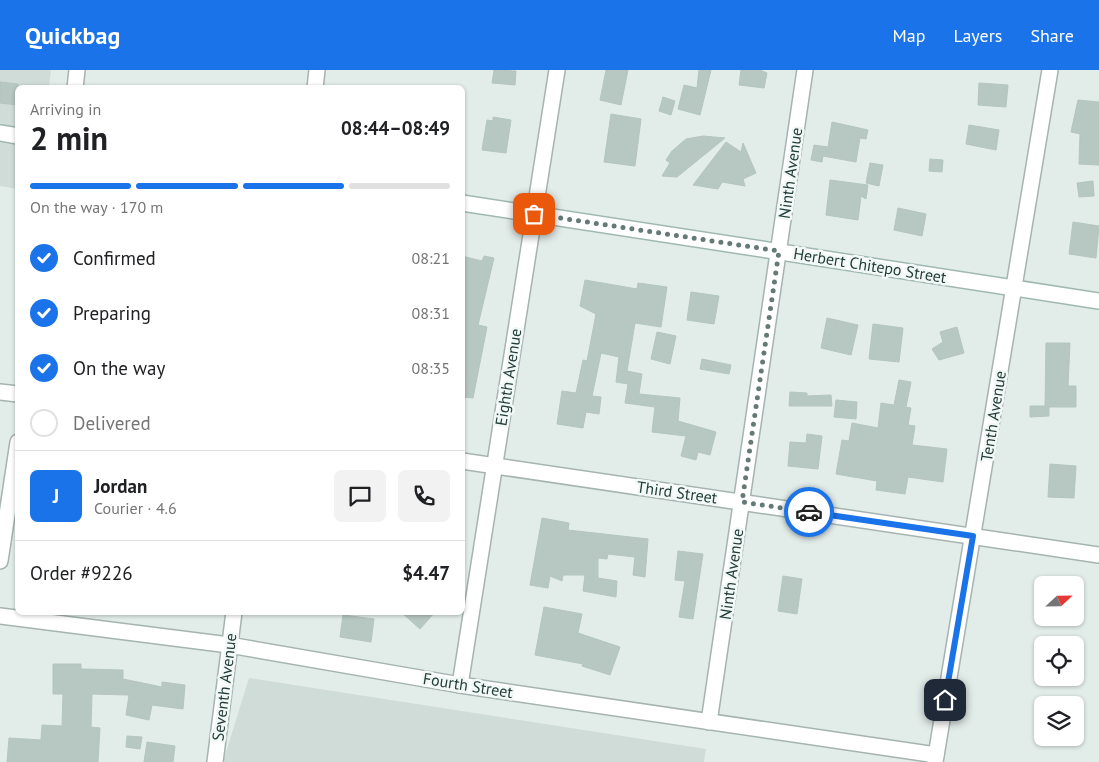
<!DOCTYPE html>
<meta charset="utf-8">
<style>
body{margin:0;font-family:"PT Sans",sans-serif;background:#f2f2f2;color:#202124;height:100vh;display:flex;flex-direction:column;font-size:19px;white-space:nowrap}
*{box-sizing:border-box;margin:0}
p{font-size:16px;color:#757577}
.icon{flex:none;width:28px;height:28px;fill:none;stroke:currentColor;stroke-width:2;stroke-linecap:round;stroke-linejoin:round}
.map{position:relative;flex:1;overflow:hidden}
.panel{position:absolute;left:15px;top:15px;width:450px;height:530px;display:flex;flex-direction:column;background:#fff;border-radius:8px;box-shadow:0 1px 4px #0004}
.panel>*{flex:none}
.needle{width:32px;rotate:68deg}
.tools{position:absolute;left:1034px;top:506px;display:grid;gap:10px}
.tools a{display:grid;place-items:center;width:50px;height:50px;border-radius:8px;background:#fff;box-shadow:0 1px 4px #0004;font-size:25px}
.pin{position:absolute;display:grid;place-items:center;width:42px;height:42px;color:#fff;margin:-21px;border-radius:10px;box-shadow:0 2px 8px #0006}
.courier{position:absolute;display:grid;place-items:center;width:50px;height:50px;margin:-25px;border:4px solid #1a73e8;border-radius:50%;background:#fff;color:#222;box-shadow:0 1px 6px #0007}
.headline em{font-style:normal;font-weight:700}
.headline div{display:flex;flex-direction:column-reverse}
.headline{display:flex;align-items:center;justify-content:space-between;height:85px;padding:0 15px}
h1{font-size:32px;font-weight:700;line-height:38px}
.bar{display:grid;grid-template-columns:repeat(4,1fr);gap:8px 5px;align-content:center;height:60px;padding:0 15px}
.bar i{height:6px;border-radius:4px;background:#e0e0e0}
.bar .on{background:#1a73e8}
.bar p{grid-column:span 4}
.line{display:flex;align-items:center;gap:12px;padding:0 15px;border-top:1px solid #e0e0e0}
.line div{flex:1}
.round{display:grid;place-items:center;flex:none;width:52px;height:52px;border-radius:8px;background:#f2f2f2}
ol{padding:0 15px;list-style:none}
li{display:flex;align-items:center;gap:15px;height:55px}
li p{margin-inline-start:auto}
li .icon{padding:5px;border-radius:50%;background:#1a73e8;color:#fff;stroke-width:4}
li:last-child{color:#757577}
li i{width:28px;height:28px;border:2px solid #e0e0e0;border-radius:50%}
header{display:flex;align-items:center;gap:30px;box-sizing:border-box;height:70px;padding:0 25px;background:#1a73e8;color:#fff}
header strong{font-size:24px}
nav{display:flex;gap:28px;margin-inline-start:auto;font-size:18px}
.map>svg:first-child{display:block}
.built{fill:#d0dcd8}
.building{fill:#b7c7c2;stroke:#b4c6c0}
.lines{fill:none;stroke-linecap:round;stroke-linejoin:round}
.minor-casing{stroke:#a5b4b1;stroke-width:18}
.secondary-casing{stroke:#a0b8b2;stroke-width:18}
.minor{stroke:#fff;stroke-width:15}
.secondary{stroke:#fff;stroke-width:15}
.done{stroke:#657a77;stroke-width:5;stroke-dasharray:0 9}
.route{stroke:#1a73e8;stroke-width:6}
.labels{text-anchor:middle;stroke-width:5;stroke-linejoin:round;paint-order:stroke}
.street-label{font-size:16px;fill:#223d39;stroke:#f2f8f6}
</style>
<header>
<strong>Quickbag</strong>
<nav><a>Map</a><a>Layers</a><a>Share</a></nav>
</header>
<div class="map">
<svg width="1099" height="692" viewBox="0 0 1099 692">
<rect width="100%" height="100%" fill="#e2ece9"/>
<!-- built -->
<g class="built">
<path d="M0,0H51L49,17L18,18L17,119L0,116Z"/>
<path d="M249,608L706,679L704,692H223Z"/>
</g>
<!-- building -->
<g class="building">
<path d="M494,0L516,1L515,15L492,13Z"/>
<path d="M606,0H628L621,35L600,30Z"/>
<path d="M699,0H711L700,45L678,39L684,15L697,18Z"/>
<path d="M741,0H760L767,3L764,18L739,15Z"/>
<path d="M0,12L18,14V35L0,33Z"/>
<path d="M979,13L1008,15L1006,37L978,35Z"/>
<path d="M663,27L675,31L671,45L659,41Z"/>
<path d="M1078,30L1099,32V95L1079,94L1080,64L1071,62Z"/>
<path d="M611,44L641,49L635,96L604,92Z"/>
<path d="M493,47L511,50L506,83L482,80L487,50L493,51Z"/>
<path d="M832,52L868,60L866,69L860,68L856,92L823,86L822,92L811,90L814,75L828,77Z"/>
<path d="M969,55L999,60L996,80L966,74Z"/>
<path d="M703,66L725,68L677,107L662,106L670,93L666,90L672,81L686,69Z"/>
<path d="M726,72L741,82L743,73L756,103L743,109L745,116L722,112L718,119L693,115Z"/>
<path d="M930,89L943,90L942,102L929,101Z"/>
<path d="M870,93L883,95L879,116L866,113Z"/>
<path d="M830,110L868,115L866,129L861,126L858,150L826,145Z"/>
<path d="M1093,111L1094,126L1079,127L1077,113Z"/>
<path d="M898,138L926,144L922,166L894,160Z"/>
<path d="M1073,152L1099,156L1096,188L1069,184Z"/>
<path d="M462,186L482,191L484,186L494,188L478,255L487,257L473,328L462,327Z"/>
<path d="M585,210L637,219L638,213L667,217L661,257L635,253L627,301L642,304L639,324L680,328L678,351L716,362L710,385L698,382L696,390L681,386L686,366L652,362L655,337L625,333L628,314L616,312L619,287L601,283L592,326L601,327L599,344L586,342L583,358L557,354L562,321L576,323L583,290L587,291L596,244L580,236Z"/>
<path d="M691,222L719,226L714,254L687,250Z"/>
<path d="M827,248L858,255L851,285L821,278Z"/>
<path d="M873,254L903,258L899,292L869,289Z"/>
<path d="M957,257L964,283L939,290L932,279L943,272L940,262Z"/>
<path d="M657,262L676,266L670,294L651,289Z"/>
<path d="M1046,273H1070L1068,316H1076V337H1049V346L1030,347V336H1045Z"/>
<path d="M702,289L731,295L729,304L700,299Z"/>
<path d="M899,310L911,312L906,337L911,338L908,355L915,356L912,375L947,379L943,412L908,407L905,424L876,420L877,411L836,404L842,370L849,371L852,353L878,358L881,333L894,335Z"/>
<path d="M790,322L807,323V326L831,325L832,336H789Z"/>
<path d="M836,330L857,332L856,349L834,347Z"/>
<path d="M807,364L822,366L818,399L788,396L790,372L806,373Z"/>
<path d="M1050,394L1076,396L1074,428L1048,427Z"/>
<path d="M542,448L569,453L568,460L648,469L645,507L633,505L635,487L608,484L607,489L598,488V508L617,511L616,527L583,521L585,505H563L562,511L550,506L548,518L530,515Z"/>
<path d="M678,481L703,484L693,549L679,547L685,511L675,510Z"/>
<path d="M783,506L802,509L797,544L778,541Z"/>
<path d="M544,537L582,544L578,563L620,577L610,605L582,596L583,594L535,585Z"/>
<path d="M401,542H435L420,559Z"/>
<path d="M343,545L374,549L371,572L340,567Z"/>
<path d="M53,594H81V599L123,600V609L162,617V612L185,615L183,639L152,635L149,650L126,645L129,625L92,624L91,657L100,658L98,692H7L9,668L41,670L42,655L62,656L63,624H53Z"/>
<path d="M127,666L142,667L140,679L126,677Z"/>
<path d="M147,672L175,676L173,692H144Z"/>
</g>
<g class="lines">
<!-- minor casing -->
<g class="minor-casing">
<g id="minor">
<path d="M75,18L77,0"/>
<path d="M315,18L317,0"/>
<path d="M0,322L18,324"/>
<path d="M462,391L1099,485"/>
<path d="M0,491L18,372"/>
<path d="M0,546L229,575L460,615L936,685"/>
<path d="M460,615L557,0"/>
<path d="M709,652L805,0"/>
<path d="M215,692L234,542"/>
<path d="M935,692L1050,0"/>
</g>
</g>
<!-- secondary casing -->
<g class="secondary-casing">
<g id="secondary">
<path d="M0,63L18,66"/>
<path d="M462,133L1099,231"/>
</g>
</g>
<!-- minor -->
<use href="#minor" class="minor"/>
<!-- secondary -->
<use href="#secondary" class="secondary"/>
</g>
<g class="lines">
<!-- done -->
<path class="done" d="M534,144L779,181L742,432L809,442"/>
<!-- route -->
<path class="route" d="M809,442L973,466L945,630"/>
</g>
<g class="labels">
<!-- street labels -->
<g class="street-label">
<text transform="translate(790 103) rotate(-82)" y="6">Ninth Avenue</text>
<text transform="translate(870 195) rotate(9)" y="6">Herbert Chitepo Street</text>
<text transform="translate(508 307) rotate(-81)" y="6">Eighth Avenue</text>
<text transform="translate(993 346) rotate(-81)" y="6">Tenth Avenue</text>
<text transform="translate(677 422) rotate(8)" y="6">Third Street</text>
<text transform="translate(731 504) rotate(-82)" y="6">Ninth Avenue</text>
<text transform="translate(468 615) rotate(9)" y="6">Fourth Street</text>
<text transform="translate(224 617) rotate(-83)" y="6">Seventh Avenue</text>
</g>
</g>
</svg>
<div class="tools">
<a><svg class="needle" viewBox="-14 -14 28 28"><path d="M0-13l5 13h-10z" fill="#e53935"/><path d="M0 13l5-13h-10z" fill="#757577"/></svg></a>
<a><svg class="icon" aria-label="locate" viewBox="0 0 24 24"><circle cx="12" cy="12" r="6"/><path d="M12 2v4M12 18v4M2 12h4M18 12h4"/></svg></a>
<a><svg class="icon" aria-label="layers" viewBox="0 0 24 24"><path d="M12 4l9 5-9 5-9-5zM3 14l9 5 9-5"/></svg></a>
</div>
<div class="pin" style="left:534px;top:144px;background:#ea580c"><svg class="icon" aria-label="bag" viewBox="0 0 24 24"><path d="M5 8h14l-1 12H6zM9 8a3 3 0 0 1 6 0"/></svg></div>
<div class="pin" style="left:945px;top:630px;background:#1f2937"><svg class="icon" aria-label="home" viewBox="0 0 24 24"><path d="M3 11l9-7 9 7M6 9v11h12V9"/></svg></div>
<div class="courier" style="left:809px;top:442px"><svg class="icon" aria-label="car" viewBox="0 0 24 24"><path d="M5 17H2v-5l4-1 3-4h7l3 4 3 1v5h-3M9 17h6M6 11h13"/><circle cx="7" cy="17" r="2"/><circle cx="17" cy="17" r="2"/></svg></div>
<section class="panel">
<div class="headline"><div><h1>2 min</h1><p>Arriving in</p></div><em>08:44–08:49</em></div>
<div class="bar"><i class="on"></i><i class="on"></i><i class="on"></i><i></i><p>On the way · 170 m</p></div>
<ol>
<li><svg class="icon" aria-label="check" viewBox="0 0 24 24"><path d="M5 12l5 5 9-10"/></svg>Confirmed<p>08:21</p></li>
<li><svg class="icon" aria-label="check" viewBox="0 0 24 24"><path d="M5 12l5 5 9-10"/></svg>Preparing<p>08:31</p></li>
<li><svg class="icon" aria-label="check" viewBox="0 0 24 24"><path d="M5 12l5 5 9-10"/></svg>On the way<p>08:35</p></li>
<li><i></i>Delivered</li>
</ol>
<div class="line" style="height:90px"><b class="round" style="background:#1a73e8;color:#fff">J</b><div><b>Jordan</b><p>Courier · 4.6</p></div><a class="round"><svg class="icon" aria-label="chat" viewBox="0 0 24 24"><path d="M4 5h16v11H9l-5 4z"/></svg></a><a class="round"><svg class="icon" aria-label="phone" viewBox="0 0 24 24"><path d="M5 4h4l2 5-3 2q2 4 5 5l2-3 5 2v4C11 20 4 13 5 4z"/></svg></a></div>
<div class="line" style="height:65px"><div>Order #9226</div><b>$4.47</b></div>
</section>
</div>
